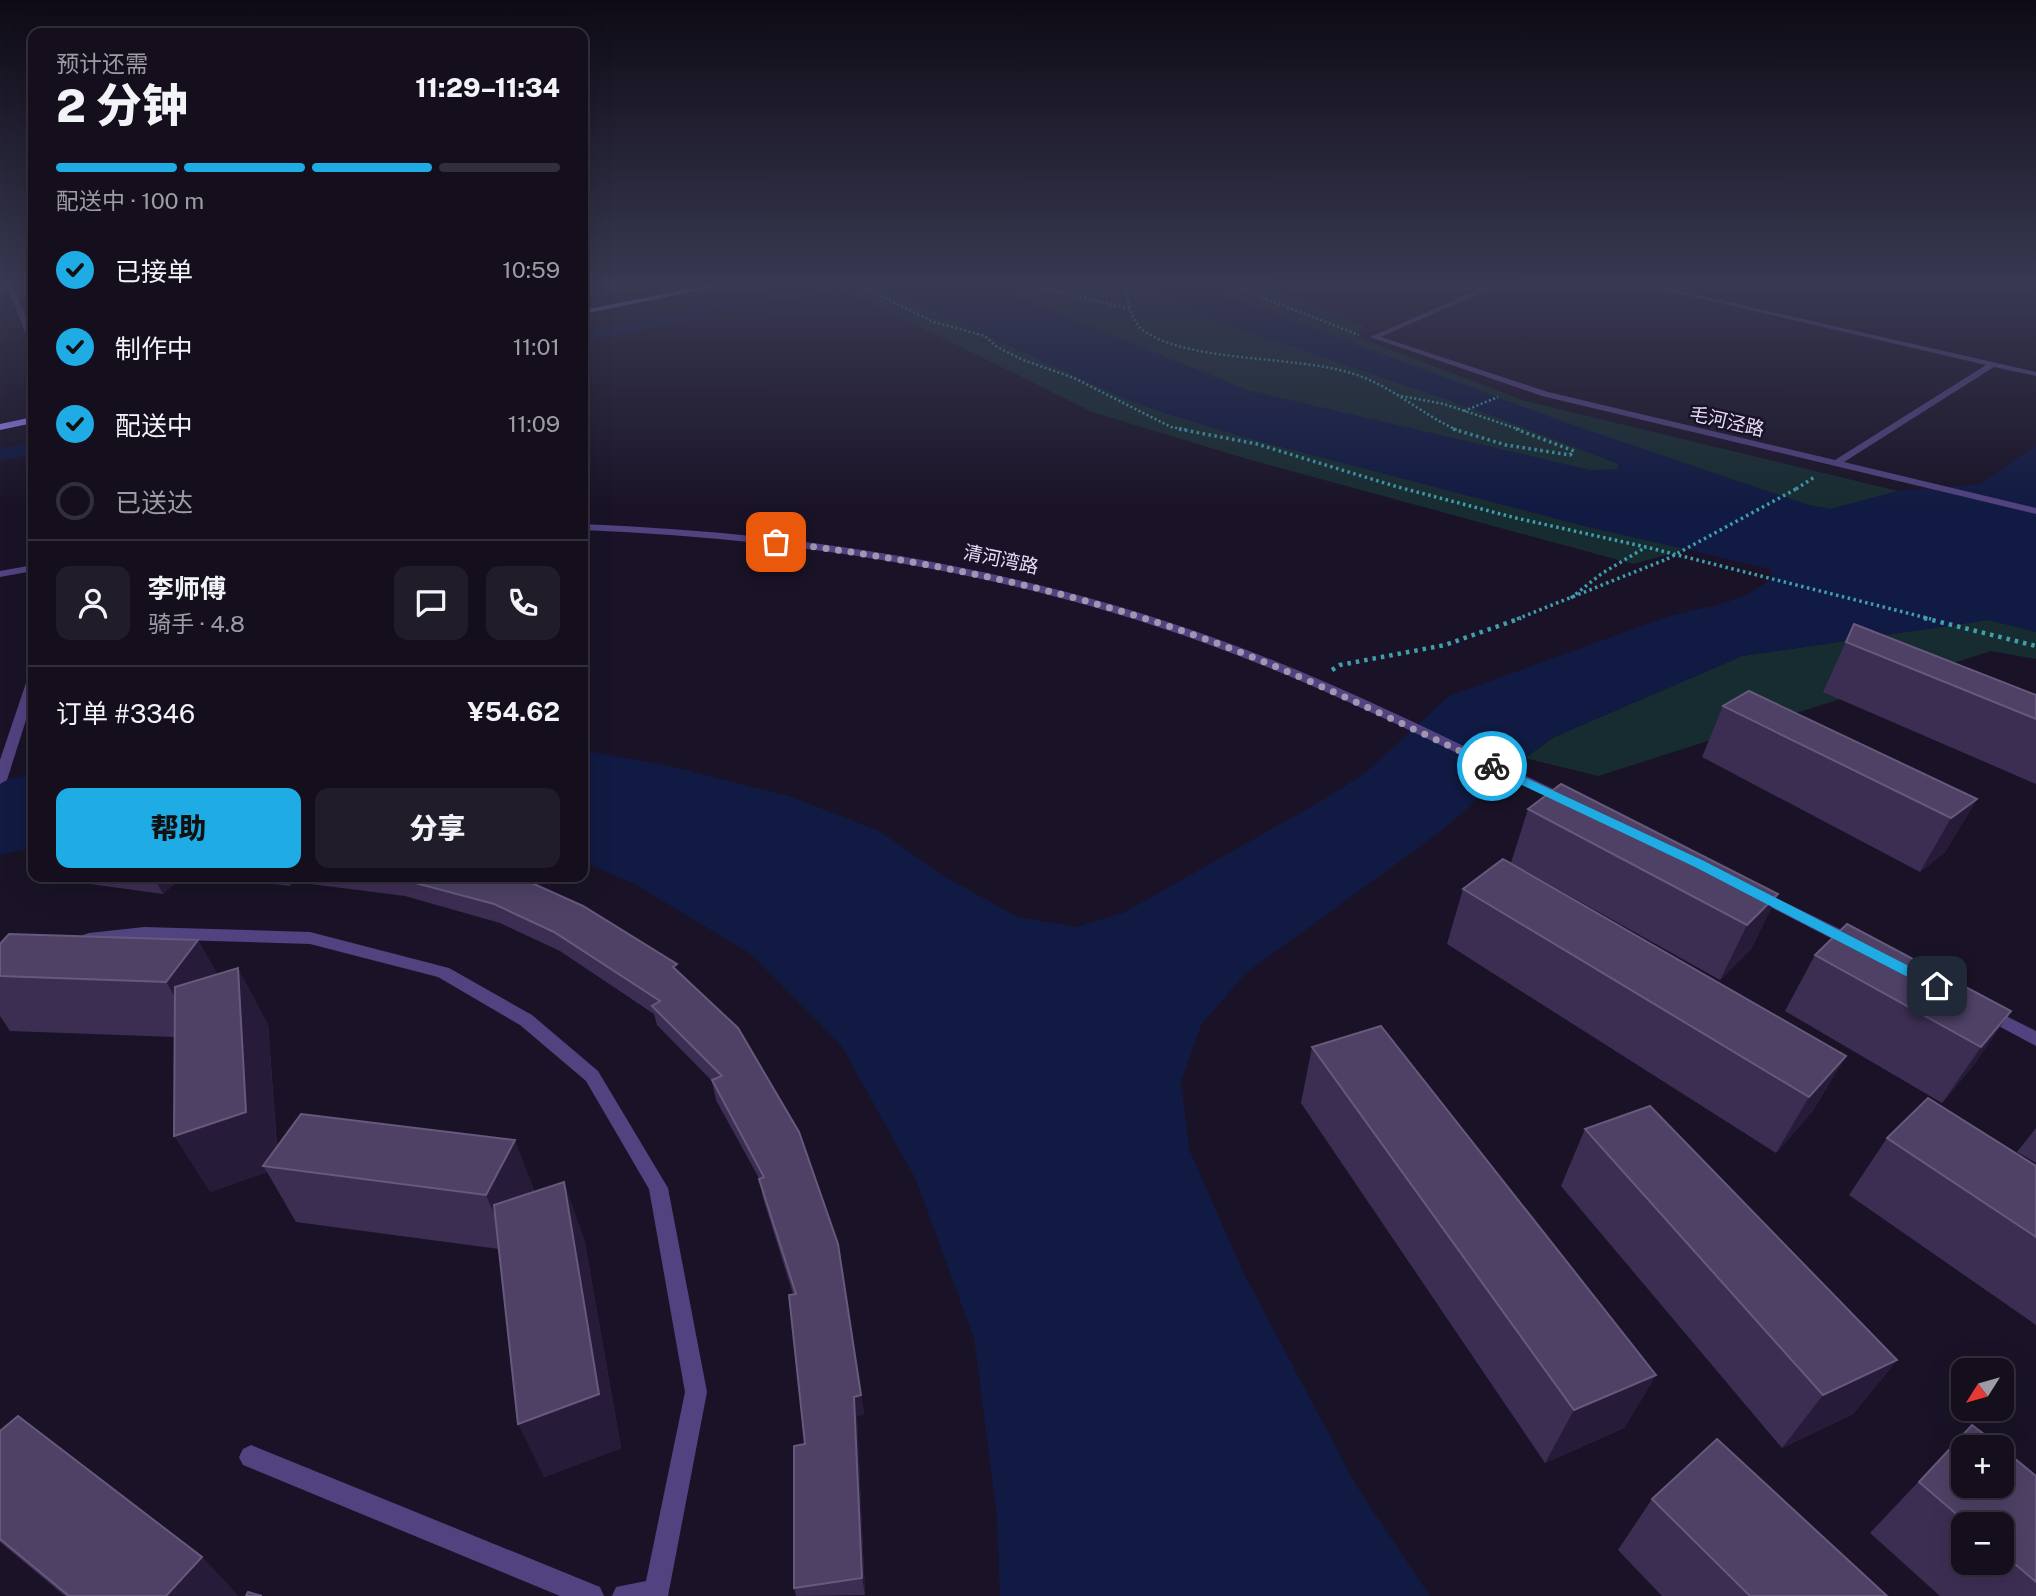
<!DOCTYPE html>
<html lang="zh">
<meta charset="utf-8">
<style>
body{margin:0;font-family:"Public Sans","Noto Sans SC",sans-serif;background:#211c2a;color:#f1f3f6;height:100vh;display:flex;flex-direction:column;font-size:26px;white-space:nowrap}
*{box-sizing:border-box;margin:0}
p{font-size:23px;color:#9d9ca4}
.icon{flex:none;width:38px;height:38px;fill:none;stroke:currentColor;stroke-width:2;stroke-linecap:round;stroke-linejoin:round}
.map{position:relative;flex:1;overflow:hidden}
.side{position:absolute;left:28px;top:28px;width:560px;height:854px;display:flex;flex-direction:column;background:#140e1d;border-radius:14px;box-shadow:0 7px 28px #0002,0 0 0 2px #332e3b}
.side>*{flex:none}
.needle{width:46px;rotate:233deg}
.fabs{position:absolute;left:1951px;top:1358px;display:grid;gap:14px}
.fabs a{display:grid;place-items:center;width:63px;height:63px;border-radius:14px;background:#140e1d;box-shadow:0 7px 28px #0002,0 0 0 2px #332e3b;font-size:35px}
.pin{position:absolute;display:grid;place-items:center;width:60px;height:60px;color:#fff;margin:-30px;border-radius:14px;box-shadow:0 4px 10px #0006}
.courier{position:absolute;display:grid;place-items:center;width:70px;height:70px;margin:-35px;border:5px solid #1face5;border-radius:50%;background:#fff;color:#222;box-shadow:0 2px 9px #0007}
.headline em{font-style:normal;font-weight:800}
.headline div{display:flex;flex-direction:column-reverse}
.headline{display:flex;align-items:center;justify-content:space-between;height:119px;padding:0 28px}
h1{font-size:46px;font-weight:800;line-height:52px}
.bar{display:grid;grid-template-columns:repeat(4,1fr);gap:10px 7px;align-content:center;height:84px;padding:0 28px}
.bar i{height:9px;border-radius:5px;background:#332e3b}
.bar .selected{background:#1face5}
.bar p{grid-column:span 4}
.line{display:flex;align-items:center;gap:18px;padding:0 28px;border-top:2px solid #332e3b}
.line div{flex:1}
.round{display:grid;place-items:center;flex:none;width:74px;height:74px;border-radius:14px;background:#211c2a}
ol{padding:0 28px;list-style:none}
li{display:flex;align-items:center;gap:21px;height:77px}
li p{margin-inline-start:auto}
li .icon{padding:7px;border-radius:50%;background:#1face5;color:#111;stroke-width:4}
li:last-child{color:#9d9ca4}
li i{width:38px;height:38px;border:4px solid #332e3b;border-radius:50%}
.cta{display:flex;gap:14px;margin-top:auto;padding:14px 28px}
.cta a{flex:1;height:80px;border-radius:14px;background:#1face5;color:#111;font-size:28px;font-weight:800;line-height:80px;text-align:center}
.cta a+a{background:#211c2a;color:#f1f3f6}
.map>svg:first-child{display:block}
.green{fill:#172c30}
.water{fill:#111a42}
.lines{fill:none;stroke-linecap:round;stroke-linejoin:round}
.canal{fill:#111a42;fill-rule:evenodd}
.path-far2{stroke:#3e9fad;stroke-width:2.5;stroke-dasharray:2 2.5;stroke-linecap:butt}
.path-far1{stroke:#3e9fad;stroke-width:3.5;stroke-dasharray:2.5 3.5;stroke-linecap:butt}
.path{stroke:#3e9fad;stroke-width:4.5;stroke-dasharray:3.5 5;stroke-linecap:butt}
.street{fill:#514380;fill-rule:evenodd}
.secondary{fill:#977ff0;fill-rule:evenodd}
.path-bridge{stroke:#3e9fad;stroke-width:3.5;stroke-dasharray:2.5 3.5;stroke-linecap:butt}
.wall{fill:#3c2e53;fill-rule:evenodd}
.shaded-wall{fill:#271b3a}
.building{fill:#4e4165;stroke:#66597c;stroke-width:2}
.route{fill:#1face5}
.done{stroke:#9f96b1;stroke-width:7;stroke-dasharray:0 12.6}
.labels{text-anchor:middle;stroke-width:5;stroke-linejoin:round;paint-order:stroke}
.far-street-label{font-size:19px;fill:#e6ddfb;stroke:#1a1327}
</style>
<div class="map">
<svg width="2036" height="1596" viewBox="0 0 2036 1596">
<rect width="100%" height="100%" fill="#1a1327"/>
<!-- green -->
<g class="green">
<path d="M823,284H1263L1366,326L1355,336L1525,401L1898,491L1633,564L1247,459L1092,412L862,298Z"/>
<path d="M2036,587V659L1991,651L1598,776L1525,758L1554,737L1742,656L1988,620Z"/>
</g>
<!-- water -->
<g class="water">
<path d="M812,284H986L1247,390L1591,470L1618,469V464L1488,414L1211,319L1144,284H1194L1567,423L1809,505L1830,509L1898,491L1980,484L2036,446V632L1988,620L1742,656L1554,737L1525,758L1440,832L1246,973L1201,1025L1181,1082L1189,1149L1244,1274L1357,1487L1430,1596H1000L997,1516L974,1338L916,1180L841,1045L751,954L633,883L583,862V750L674,767L792,797L879,831L947,878L1018,917L1076,927L1123,913L1323,800L1365,773L1449,696L1669,616L1721,604L1746,595L1772,579L1770,569L1584,526L1247,438L1167,414L1127,400L881,287L869,286L832,295Z"/>
<path d="M33,774V847L0,855V781Z"/>
</g>
<g class="lines">
<!-- canal -->
<g class="canal">
<path d="M819,284H848L841,288L583,342V332Z"/>
<path d="M33,442V454L0,461V449Z"/>
</g>
<!-- path-far2 -->
<g class="path-far2">
<path d="M857,284L934,322L985,336L997,347L1023,360L1074,378L1171,427L1188,430"/>
<path d="M1027,284L1130,309C1133,318 1136,325 1144,331C1190,363 1296,355 1354,374C1392,386 1421,414 1457,430"/>
<path d="M1124,284L1130,309"/>
<path d="M1228,284L1359,335"/>
<path d="M739,290L772,284"/>
<path d="M1401,396L1444,404L1521,430"/>
<path d="M1464,411L1498,397"/>
</g>
<!-- path-far1 -->
<g class="path-far1">
<path d="M1179,429L1257,444L1398,487L1516,518L1646,547L1931,619"/>
<path d="M1453,429L1506,445L1570,455L1574,451L1516,429"/>
<path d="M1796,489L1816,476"/>
<path d="M1571,598L1601,574L1646,547"/>
<path d="M1517,619L1667,559"/>
</g>
<!-- path -->
<g class="path">
<path d="M1924,618L2036,646"/>
<path d="M1332,670L1340,665L1445,645L1521,618"/>
</g>
<!-- street -->
<g class="street">
<path d="M6,284H12L33,334V344L29,342Z"/>
<path d="M1491,284H1500L1381,337L1548,392L1835,460L1986,365L1638,284H1650L2036,372V376L1994,367L1844,462L2036,508V514L1542,396L1370,337Z"/>
<path d="M583,524C800,533 1015,565 1220,640C1341,684 1456,743 1572,798L1574,801L1572,804H1562C1446,748 1331,689 1210,645C1008,571 797,539 583,530Z"/>
<path d="M33,565V571L0,577V571Z"/>
<path d="M33,676V698L7,780L0,784V760L27,680Z"/>
<path d="M1758,889L1858,938L1860,942L1858,946H1846L1753,898L1750,894L1753,890Z"/>
<path d="M144,927L310,932L449,968L532,1015L598,1071L668,1188L707,1392L668,1596H612L616,1587L646,1581L685,1392L649,1189L586,1081L520,1025L438,977L310,944L144,939L89,945L83,943L81,939L83,935L89,933Z"/>
<path d="M1988,1007L2036,1031V1046L1982,1017L1979,1013L1982,1009Z"/>
<path d="M251,1445L600,1587L604,1596H560L243,1465L239,1457L243,1449Z"/>
</g>
<!-- secondary -->
<g class="secondary">
<path d="M715,284H729L583,314V310Z"/>
<path d="M33,417V423L0,430V424Z"/>
</g>
<!-- path-bridge -->
<path class="path-bridge" d="M1667,559L1796,489"/>
</g>
<!-- wall -->
<g class="wall">
<path d="M1854,624L2036,695V784L1823,692Z"/>
<path d="M1723,706L1977,799L1945,852L1920,872L1702,757Z"/>
<path d="M1528,809L1778,894L1751,949L1720,980L1511,863Z"/>
<path d="M86,877H182L163,894L90,884Z"/>
<path d="M222,877H514L678,972L838,1244L864,1414L857,1416L865,1595L796,1596L794,1588L805,1444L793,1294L763,1198L760,1180L716,1100L712,1081L657,1025L654,1014L560,951L500,923L405,896L295,882L290,886Z"/>
<path d="M1463,889L1846,1056L1812,1112L1776,1153L1447,944Z"/>
<path d="M198,940L217,974L268,1024L277,1147L535,1192L584,1238L621,1448L544,1477L499,1249L296,1222L267,1172L210,1192L175,1037L10,1031L0,1016V944Z"/>
<path d="M1815,955L2011,1011L1972,1067L1942,1103L1785,1011Z"/>
<path d="M1312,1047L1656,1375L1624,1428L1545,1463L1301,1103Z"/>
<path d="M2036,1128V1163L2017,1152Z"/>
<path d="M1585,1129L1897,1360L1853,1414L1782,1448L1561,1186Z"/>
<path d="M1887,1138L2036,1166V1325L1849,1195Z"/>
<path d="M1972,1425L2036,1476V1596H1940L1870,1533ZM1964,1524H2002V1563H1964Z"/>
<path d="M0,1431L202,1557L238,1596H65L0,1542Z"/>
<path d="M1652,1499L1887,1596H1662L1618,1550Z"/>
</g>
<!-- shaded-wall -->
<g class="shaded-wall">
<path d="M1977,799L1945,852L1920,872L1951,818Z"/>
<path d="M154,877H182L163,894Z"/>
<path d="M286,877H292L295,882L290,886Z"/>
<path d="M1778,894L1751,949L1720,980L1747,925Z"/>
<path d="M198,940L229,996L199,1037L166,982Z"/>
<path d="M238,968L268,1024L278,1168L263,1166L267,1172L210,1192L174,1136Z"/>
<path d="M2011,1011L1972,1067L1942,1103L1981,1047Z"/>
<path d="M1846,1056L1812,1112L1776,1153L1809,1097Z"/>
<path d="M515,1140L537,1197L510,1251L486,1195Z"/>
<path d="M564,1182L584,1238L621,1448L544,1477L518,1424Z"/>
<path d="M1897,1360L1853,1414L1782,1448L1823,1395Z"/>
<path d="M1656,1375L1624,1428L1545,1463L1574,1410Z"/>
<path d="M861,1395L864,1414L857,1416L865,1595L862,1578L854,1397Z"/>
<path d="M202,1557L238,1596H166Z"/>
</g>
<!-- building -->
<g class="building">
<path d="M1854,624L2036,695V719L1846,642Z"/>
<path d="M1749,691L1977,799L1951,818L1723,706Z"/>
<path d="M1561,784L1778,894L1747,925L1528,809Z"/>
<path d="M1503,859L1846,1056L1809,1097L1463,889Z"/>
<path d="M393,877H514L523,879L583,906L677,964L673,967L738,1028L799,1132L838,1244L861,1395L854,1397L862,1578L794,1588V1446L805,1444L789,1295L796,1294L759,1179L764,1177L712,1080L722,1076L652,1006L660,1001L554,932L494,904Z"/>
<path d="M1847,924L2011,1011L1981,1047L1815,955Z"/>
<path d="M9,934L198,940L166,982L0,976V944Z"/>
<path d="M238,968L246,1112L174,1136L175,987Z"/>
<path d="M1381,1026L1656,1375L1574,1410L1312,1047Z"/>
<path d="M1928,1098L2036,1166V1237L1887,1138Z"/>
<path d="M1650,1106L1897,1360L1823,1395L1585,1129Z"/>
<path d="M301,1114L515,1140L486,1195L263,1166Z"/>
<path d="M564,1182L599,1394L518,1424L494,1205Z"/>
<path d="M18,1416L202,1557L166,1596H69L0,1539V1431Z"/>
<path d="M1972,1425L2001,1447H1964V1486H2002V1448L2036,1476V1582L2002,1553V1524H1968L1919,1482Z"/>
<path d="M1717,1439L1887,1596H1750L1652,1499Z"/>
<path d="M248,1592L262,1596H246Z"/>
</g>
<!-- sky -->
<linearGradient id="sky" x2="0" y2="1"><stop stop-color="#0e0a15"/><stop offset="0.56" stop-color="#383952"/><stop offset="1" stop-color="#383952" stop-opacity="0"/></linearGradient>
<rect width="2036" height="508" fill="url(#sky)"/>
<!-- route -->
<path class="route" d="M1488,764H1496L1704,861L1942,983L1944,986L1937,991L1933,990L1695,867L1488,769Z"/>
<g class="lines">
<!-- done -->
<path class="done" d="M776,542C908,558 1039,583 1165,625C1278,662 1385,716 1492,766"/>
</g>
<g class="labels">
<!-- far-street labels -->
<g class="far-street-label">
<text transform="translate(1727 421) rotate(13)" y="7">毛河泾路</text>
<text transform="translate(1001 559) rotate(12)" y="7">清河湾路</text>
</g>
</g>
</svg>
<div class="fabs">
<a><svg class="needle" viewBox="-14 -14 28 28"><path d="M0-13l5 13h-10z" fill="#e53935"/><path d="M0 13l5-13h-10z" fill="#9d9ca4"/></svg></a>
<a>+</a>
<a>−</a>
</div>
<div class="pin" style="left:776px;top:542px;background:#ea580c"><svg class="icon" aria-label="bag" viewBox="0 0 24 24"><path d="M5 8h14l-1 12H6zM9 8a3 3 0 0 1 6 0"/></svg></div>
<div class="pin" style="left:1937px;top:986px;background:#1f2937"><svg class="icon" aria-label="home" viewBox="0 0 24 24"><path d="M3 11l9-7 9 7M6 9v11h12V9"/></svg></div>
<div class="courier" style="left:1492px;top:766px"><svg class="icon" aria-label="bike" viewBox="0 0 24 24"><circle cx="6" cy="16" r="4"/><circle cx="18" cy="16" r="4"/><path d="M6 16l4-8h5l3 8M10 8l3 8H6M13 5h3"/></svg></div>
<section class="side">
<div class="headline"><div><h1>2 分钟</h1><p>预计还需</p></div><em>11:29–11:34</em></div>
<div class="bar"><i class="selected"></i><i class="selected"></i><i class="selected"></i><i></i><p>配送中 · 100 m</p></div>
<ol>
<li><svg class="icon" aria-label="check" viewBox="0 0 24 24"><path d="M5 12l5 5 9-10"/></svg>已接单<p>10:59</p></li>
<li><svg class="icon" aria-label="check" viewBox="0 0 24 24"><path d="M5 12l5 5 9-10"/></svg>制作中<p>11:01</p></li>
<li><svg class="icon" aria-label="check" viewBox="0 0 24 24"><path d="M5 12l5 5 9-10"/></svg>配送中<p>11:09</p></li>
<li><i></i>已送达</li>
</ol>
<div class="line" style="height:126px"><a class="round"><svg class="icon" aria-label="person" viewBox="0 0 24 24"><circle cx="12" cy="8" r="4"/><path d="M4 21q1-7 8-7t8 7"/></svg></a><div><b>李师傅</b><p>骑手 · 4.8</p></div><a class="round"><svg class="icon" aria-label="chat" viewBox="0 0 24 24"><path d="M4 5h16v11H9l-5 4z"/></svg></a><a class="round"><svg class="icon" aria-label="phone" viewBox="0 0 24 24"><path d="M5 4h4l2 5-3 2q2 4 5 5l2-3 5 2v4C11 20 4 13 5 4z"/></svg></a></div>
<div class="line" style="height:91px"><div>订单 #3346</div><b>¥54.62</b></div>
<div class="cta"><a>帮助</a><a>分享</a></div>
</section>
</div>
